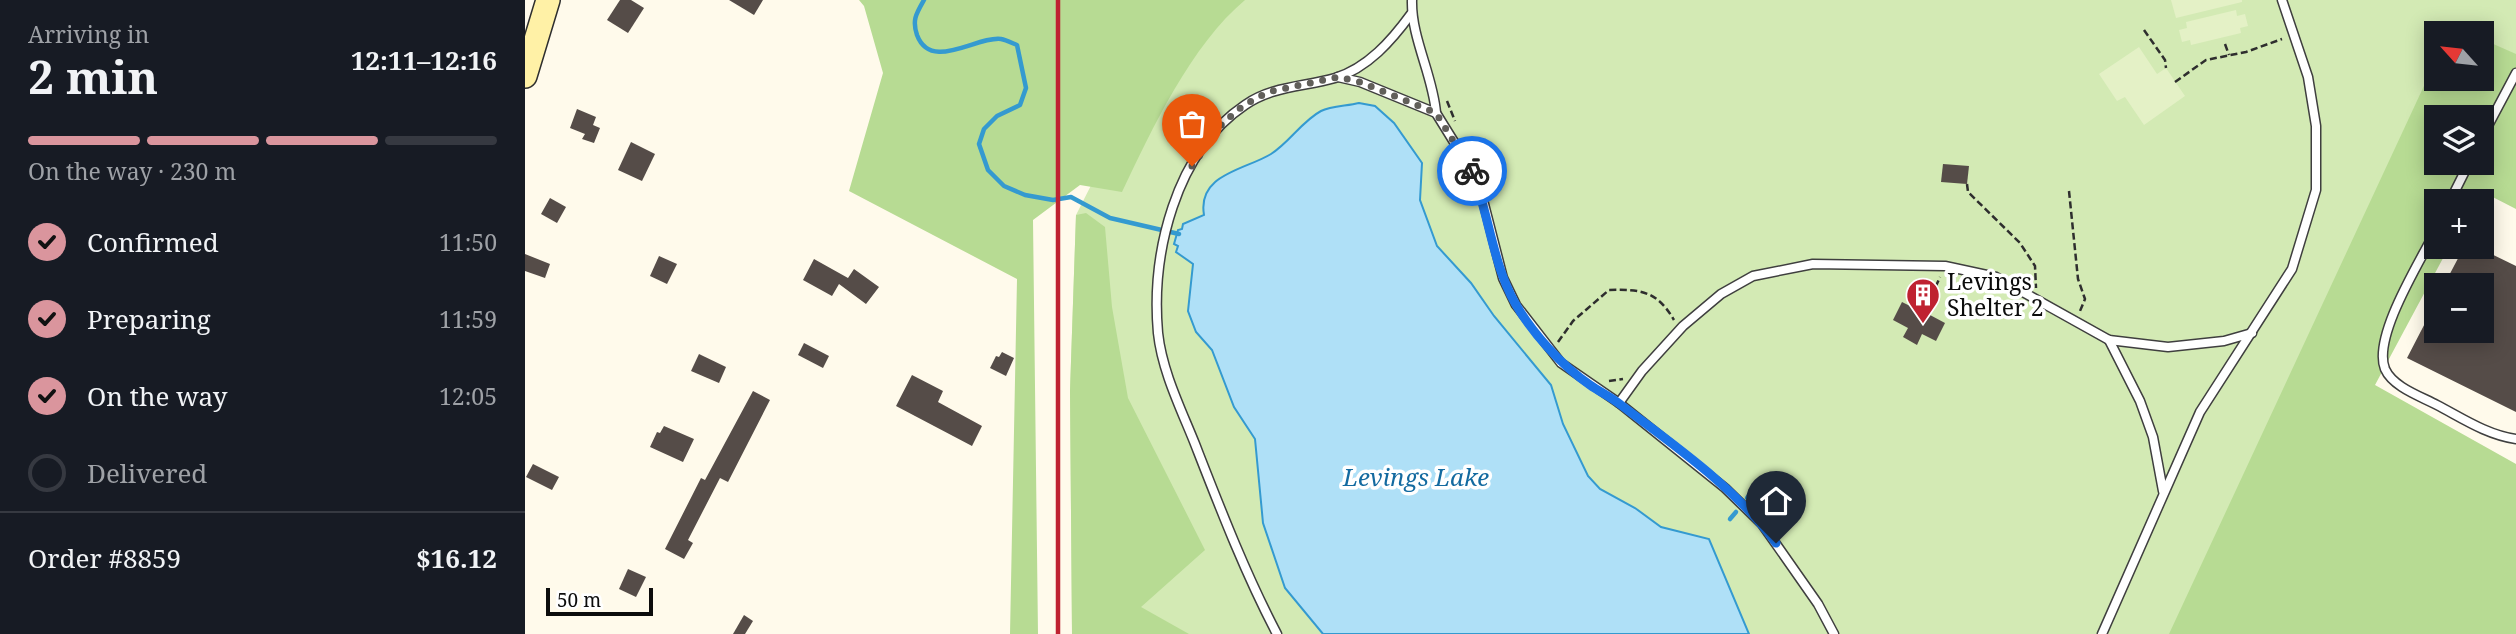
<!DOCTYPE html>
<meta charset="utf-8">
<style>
body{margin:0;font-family:"Noto Serif",serif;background:#242831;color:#f1f3f6;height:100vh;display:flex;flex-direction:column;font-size:26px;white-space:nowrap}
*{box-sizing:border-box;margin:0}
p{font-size:23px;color:#9ea1a6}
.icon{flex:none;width:38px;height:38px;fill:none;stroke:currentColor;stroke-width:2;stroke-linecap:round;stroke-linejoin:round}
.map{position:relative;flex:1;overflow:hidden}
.drawer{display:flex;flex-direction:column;background:#171b24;width:525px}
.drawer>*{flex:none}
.needle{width:46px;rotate:297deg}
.controls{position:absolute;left:1899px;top:21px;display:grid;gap:14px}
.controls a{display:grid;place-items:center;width:70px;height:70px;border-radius:0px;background:#171b24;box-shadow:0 4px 18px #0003;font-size:35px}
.scale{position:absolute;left:21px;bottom:18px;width:107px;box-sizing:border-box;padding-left:7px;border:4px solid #0c0c0c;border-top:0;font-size:19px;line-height:24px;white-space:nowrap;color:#0c0c0c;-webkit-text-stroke:5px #fff;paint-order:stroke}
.pin{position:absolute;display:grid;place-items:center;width:60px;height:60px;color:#fff;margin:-72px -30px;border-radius:50% 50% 50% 0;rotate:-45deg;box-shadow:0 0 7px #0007}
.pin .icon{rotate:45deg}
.courier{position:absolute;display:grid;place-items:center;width:70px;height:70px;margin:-35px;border:5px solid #1a73e8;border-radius:50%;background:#fff;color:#222;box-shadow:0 2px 9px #0007}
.overview em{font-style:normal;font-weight:700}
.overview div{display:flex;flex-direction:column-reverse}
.overview{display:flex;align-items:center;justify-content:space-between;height:119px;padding:0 28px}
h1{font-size:46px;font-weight:700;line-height:52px}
.bar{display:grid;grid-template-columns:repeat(4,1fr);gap:10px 7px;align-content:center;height:84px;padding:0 28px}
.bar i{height:9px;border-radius:5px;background:#363941}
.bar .on{background:#da959d}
.bar p{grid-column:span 4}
.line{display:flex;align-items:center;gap:18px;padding:0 28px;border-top:2px solid #363941}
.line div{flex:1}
ol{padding:0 28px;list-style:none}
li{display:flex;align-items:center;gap:21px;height:77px}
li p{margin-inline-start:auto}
li .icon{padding:7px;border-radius:50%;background:#da959d;color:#111;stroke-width:4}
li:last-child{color:#9ea1a6}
li i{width:38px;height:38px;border:4px solid #363941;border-radius:50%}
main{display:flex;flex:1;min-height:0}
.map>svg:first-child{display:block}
.green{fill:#d3eab4;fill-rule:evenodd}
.forest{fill:#b7db93;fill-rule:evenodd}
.pitch{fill:#e4f1c6}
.water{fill:#afe0f7;stroke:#349ad0;stroke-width:2}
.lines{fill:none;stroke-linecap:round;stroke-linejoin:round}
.stream{stroke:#349ad0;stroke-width:4.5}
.building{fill:#554c48}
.service-casing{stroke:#3f3f3f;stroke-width:11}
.secondary-casing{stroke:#2e2e2e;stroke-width:26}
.path{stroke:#2e2e2e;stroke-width:2.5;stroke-dasharray:7 3.5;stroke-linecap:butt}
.service{stroke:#fff;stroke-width:8}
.secondary{stroke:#fff1a6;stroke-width:23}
.rail{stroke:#bf2231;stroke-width:4.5}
.done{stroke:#615f5a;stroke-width:7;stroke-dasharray:0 12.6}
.route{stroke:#1a73e8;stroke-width:9}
.labels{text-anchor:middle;stroke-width:7;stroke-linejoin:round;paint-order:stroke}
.poi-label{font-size:23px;fill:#0c0c0c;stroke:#fff;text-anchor:start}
.water-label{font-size:24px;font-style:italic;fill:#136aa0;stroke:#fff}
</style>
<main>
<section class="drawer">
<div class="overview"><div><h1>2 min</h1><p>Arriving in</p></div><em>12:11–12:16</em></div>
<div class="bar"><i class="on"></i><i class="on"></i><i class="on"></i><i></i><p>On the way · 230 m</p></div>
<ol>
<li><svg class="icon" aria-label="check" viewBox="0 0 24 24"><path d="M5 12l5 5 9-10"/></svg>Confirmed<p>11:50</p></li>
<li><svg class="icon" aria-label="check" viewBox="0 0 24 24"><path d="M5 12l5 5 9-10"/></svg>Preparing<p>11:59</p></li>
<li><svg class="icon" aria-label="check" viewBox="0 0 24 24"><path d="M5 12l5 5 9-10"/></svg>On the way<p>12:05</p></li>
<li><i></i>Delivered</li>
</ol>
<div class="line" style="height:91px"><div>Order #8859</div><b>$16.12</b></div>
</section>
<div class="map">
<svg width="1991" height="634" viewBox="0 0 1991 634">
<rect width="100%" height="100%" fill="#fffaeb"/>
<!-- green -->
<path class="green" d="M660,0H1991V54L1911,117V163L1668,634H547L545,391L551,215ZM1911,33H1956V79H1911Z"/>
<!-- forest -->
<g class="forest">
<path d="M334,0H720C666,45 627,129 597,192L555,185L508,220L513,634H485L492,279L324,191L358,73L339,6Z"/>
<path d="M1957,39L1991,54V209L1954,190L1948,201H1911V247H1924L1850,385L1991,464V634H1644L1911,60V79H1956ZM1911,117H1956V163H1911Z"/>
<path d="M561,213L580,227L587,307L603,398L680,550L616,607L664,634H547L545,391L551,215Z"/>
</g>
<!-- pitch -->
<g class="pitch">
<path d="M1646,0H1717V2L1651,18Z"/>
<path d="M1711,10L1712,16L1720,14L1723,26L1715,28L1716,33L1666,45L1665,40L1657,42L1654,30L1662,28L1661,22Z"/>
<path d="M1614,47L1632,74L1641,68L1660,96L1619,125L1600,97L1592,101L1574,74Z"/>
</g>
<!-- water -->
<path class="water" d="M834,103L850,106L869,123L897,163L895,200L912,246L946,283L969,316L1026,385L1038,424L1063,476L1075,489L1110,508L1136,527L1184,539L1224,634H798L760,588L738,523L730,439L709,407L687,350L671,332L663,311L668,264L651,252L653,246L649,244L653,230L657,229L658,224L679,215C672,174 720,170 746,154C764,143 777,121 796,111C806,106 822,106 834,103Z"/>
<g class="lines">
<!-- stream -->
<g class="stream">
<path d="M399,0C391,14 387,20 392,35C406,72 451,36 476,39C481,40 487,43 492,45L501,88L495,105L472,116L459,129L454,144L463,170L479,186L500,195L528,200L546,197L585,218L654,234"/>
<path d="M1222,498L1227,491"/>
<path d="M1205,519L1211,512"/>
</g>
</g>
<!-- building -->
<g class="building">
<path d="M95,0H106L119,8L103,33L82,20Z"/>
<path d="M204,0H238L229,15Z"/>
<path d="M52,109L71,117L68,125L75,128L69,143L57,139L60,134L45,128Z"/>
<path d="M106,142L130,154L117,181L93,170Z"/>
<path d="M1418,164L1444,166L1442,184L1416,182Z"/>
<path d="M25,198L41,207L32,223L16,214Z"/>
<path d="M1939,247H1952L1991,266V412L1882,358L1911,302V331H1956V285H1919Z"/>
<path d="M0,254L25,264L20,278L0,271Z"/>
<path d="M134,256L152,264L142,284L125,276Z"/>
<path d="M289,259L323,278L329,269L354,287L341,304L314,284L307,296L278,280Z"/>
<path d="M1377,302L1393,310L1396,303L1408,309L1405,315L1420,323L1411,341L1397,334L1392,345L1378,337L1383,328L1368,320Z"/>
<path d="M279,343L304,356L298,368L273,355Z"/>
<path d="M477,352L489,358L481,376L465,368L471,356L474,357Z"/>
<path d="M174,354L201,367L194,383L166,371Z"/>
<path d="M387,375L418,391L413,402L457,426L447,446L371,406Z"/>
<path d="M228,391L245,400L203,482L195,478L163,540L168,543L159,559L140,549L176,478L180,480Z"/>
<path d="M139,426L169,439L158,462L125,447L132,432L135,433Z"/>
<path d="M8,464L34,477L27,490L1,477Z"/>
<path d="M103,569L121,577L111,597L94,589Z"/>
<path d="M219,615L228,621L220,634H208Z"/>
</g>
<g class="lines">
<!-- service casing -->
<g class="service-casing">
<g id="service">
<path d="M887,0C886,38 908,75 911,113"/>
<path d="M813,77L835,82L911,113L947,171L958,200L978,278L991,305L1036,363L1094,403L1200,488L1237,524L1293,604L1309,634"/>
<path d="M1956,139L1991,73"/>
<path d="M1925,201L1944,163"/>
<path d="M1911,230C1896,260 1847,337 1860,369C1868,387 1895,396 1912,405C1937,418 1962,435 1991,439"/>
<path d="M1584,340L1615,401L1628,437L1638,491"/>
<path d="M1094,403L1117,371L1158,326L1196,294L1228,276L1288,264L1420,266L1471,277L1584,340L1643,347L1699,341L1727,333"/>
<path d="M752,634C720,573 695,508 670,444C656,409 637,371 633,333C626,254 650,152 720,105C747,86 779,87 810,78C843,68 867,40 886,14"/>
<path d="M1577,634L1675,412L1767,269L1791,190V126L1783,77L1757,0"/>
</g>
</g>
<!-- secondary casing -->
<g class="secondary-casing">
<path id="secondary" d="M0,76L23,0"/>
</g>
<!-- path -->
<g class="path">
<path d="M1619,30L1640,60L1641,68"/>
<path d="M1700,44L1704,55"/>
<path d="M1650,82L1681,60L1721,52L1757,39"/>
<path d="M922,101L930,121"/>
<path d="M1442,184L1443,192L1495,243L1510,266L1511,288"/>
<path d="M1544,191L1553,279L1560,299L1555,311"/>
<path d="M1402,306L1415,277"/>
<path d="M1033,342L1048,321L1084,290C1116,289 1132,291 1149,320"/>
<path d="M1084,381L1098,379"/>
</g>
<!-- service -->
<use href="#service" class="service"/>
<!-- secondary -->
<use href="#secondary" class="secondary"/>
<!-- rail -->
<path class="rail" d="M533,0V634"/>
</g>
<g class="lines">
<!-- done -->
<path class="done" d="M667,166L697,124L719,105L743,92L813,77L835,82L911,113L947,171"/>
<!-- route -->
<path class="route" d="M947,171C964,214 967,262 990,303C1007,333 1036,365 1065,385C1075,392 1086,397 1096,405C1150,446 1211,488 1251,543"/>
</g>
<!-- icons -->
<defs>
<g id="building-pin" transform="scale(1.75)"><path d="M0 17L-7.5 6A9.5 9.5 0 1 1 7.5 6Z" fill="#bf2231" stroke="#fff"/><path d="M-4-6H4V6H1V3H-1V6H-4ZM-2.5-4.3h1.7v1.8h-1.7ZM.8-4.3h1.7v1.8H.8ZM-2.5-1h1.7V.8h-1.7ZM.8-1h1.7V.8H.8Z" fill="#fff"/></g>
</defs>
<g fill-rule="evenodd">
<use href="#building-pin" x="1398" y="295"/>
</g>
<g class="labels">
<!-- poi labels -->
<g class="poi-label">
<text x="1422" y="290">Levings<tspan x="1422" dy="26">Shelter 2</tspan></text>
</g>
<!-- water labels -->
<g class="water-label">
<text x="891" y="486">Levings Lake</text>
</g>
</g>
</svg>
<div class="controls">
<a><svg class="needle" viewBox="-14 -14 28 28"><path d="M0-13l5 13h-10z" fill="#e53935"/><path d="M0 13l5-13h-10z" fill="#9ea1a6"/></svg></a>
<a><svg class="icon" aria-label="layers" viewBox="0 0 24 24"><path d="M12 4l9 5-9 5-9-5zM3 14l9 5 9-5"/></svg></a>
<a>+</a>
<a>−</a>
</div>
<div class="scale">50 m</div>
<div class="pin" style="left:667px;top:166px;background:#ea580c"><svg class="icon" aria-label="bag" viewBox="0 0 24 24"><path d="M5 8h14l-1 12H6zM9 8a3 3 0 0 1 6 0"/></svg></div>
<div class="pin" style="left:1251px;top:543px;background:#1f2937"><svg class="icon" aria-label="home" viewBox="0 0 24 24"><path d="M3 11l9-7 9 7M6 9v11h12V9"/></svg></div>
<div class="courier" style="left:947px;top:171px"><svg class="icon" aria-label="bike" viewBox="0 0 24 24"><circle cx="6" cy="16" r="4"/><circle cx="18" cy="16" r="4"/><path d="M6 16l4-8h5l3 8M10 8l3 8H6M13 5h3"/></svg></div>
</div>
</main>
